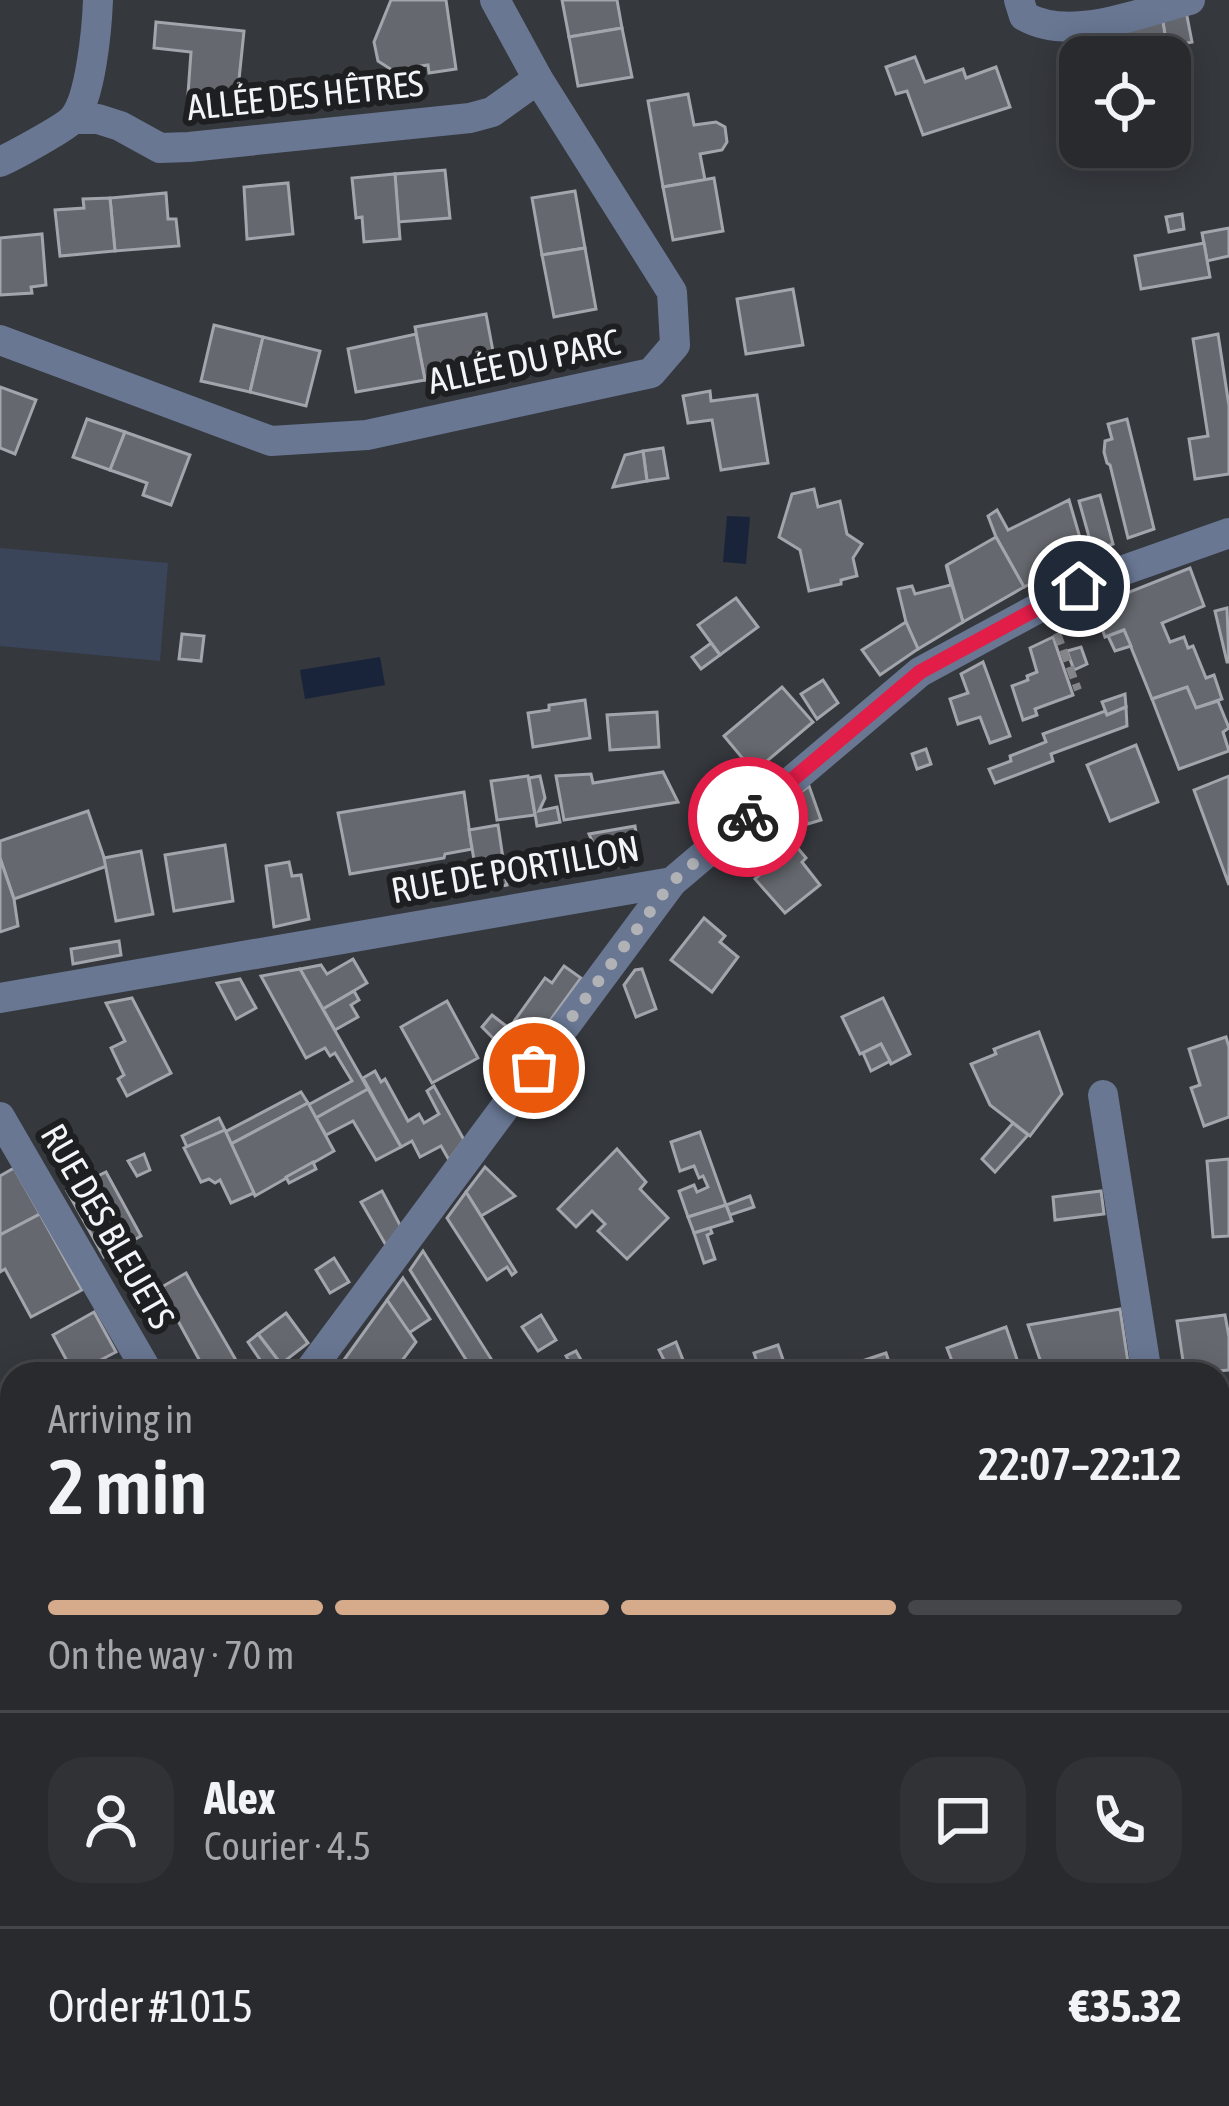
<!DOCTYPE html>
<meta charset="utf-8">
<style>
body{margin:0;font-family:"Asap Condensed",sans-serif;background:#303236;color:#f1f3f6;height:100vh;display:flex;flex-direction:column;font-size:45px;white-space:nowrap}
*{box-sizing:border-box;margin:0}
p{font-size:39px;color:#a5a7aa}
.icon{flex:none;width:66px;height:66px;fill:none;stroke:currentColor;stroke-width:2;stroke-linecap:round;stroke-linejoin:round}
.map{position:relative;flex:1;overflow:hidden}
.details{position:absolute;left:0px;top:1362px;width:1230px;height:744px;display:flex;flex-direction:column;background:#282a2e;border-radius:36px 36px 0 0;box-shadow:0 6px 30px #0003,0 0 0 3px #44464a}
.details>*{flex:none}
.buttons{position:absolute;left:1059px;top:36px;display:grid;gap:24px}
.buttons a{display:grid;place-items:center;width:132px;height:132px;border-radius:24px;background:#282a2e;box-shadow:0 6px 30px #0003,0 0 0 3px #44464a;font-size:60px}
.pin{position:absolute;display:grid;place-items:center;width:102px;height:102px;color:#fff;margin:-51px;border:6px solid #fff;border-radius:50%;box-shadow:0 3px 12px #0007}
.courier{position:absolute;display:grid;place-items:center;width:120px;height:120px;margin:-60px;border:9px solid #e11d48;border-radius:50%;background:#fff;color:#222;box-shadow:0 3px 15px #0007}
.headline em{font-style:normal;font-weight:600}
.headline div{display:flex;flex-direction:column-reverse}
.headline{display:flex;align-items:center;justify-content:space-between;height:204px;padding:0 48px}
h1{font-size:78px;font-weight:600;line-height:90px}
.bar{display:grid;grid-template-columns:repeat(4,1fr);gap:18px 12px;align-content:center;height:144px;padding:0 48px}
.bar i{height:15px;border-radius:9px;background:#44464a}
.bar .on{background:#d6ab8b}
.bar p{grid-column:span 4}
.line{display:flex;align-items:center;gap:30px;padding:0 48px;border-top:3px solid #44464a}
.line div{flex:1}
.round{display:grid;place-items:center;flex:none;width:126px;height:126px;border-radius:36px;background:#303236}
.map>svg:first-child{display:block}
.green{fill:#3a455a}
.water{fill:#19243a}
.building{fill:#65696f;stroke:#a2a5ac;stroke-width:3}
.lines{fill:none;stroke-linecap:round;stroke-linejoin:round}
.path{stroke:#838589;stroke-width:8;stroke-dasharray:12 6;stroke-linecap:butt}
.service{stroke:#697793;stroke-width:18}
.minor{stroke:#697793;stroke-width:30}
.secondary{stroke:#839ac7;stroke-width:30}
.tram{stroke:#bfc1c4;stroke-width:3}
.done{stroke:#b0b2b6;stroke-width:12;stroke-dasharray:0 21.6}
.route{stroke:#e11d48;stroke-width:15}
.labels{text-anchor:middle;stroke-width:12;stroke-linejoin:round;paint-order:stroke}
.street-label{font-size:36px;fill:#f2f4f7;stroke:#1e1f21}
</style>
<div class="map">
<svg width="1229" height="2106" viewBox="0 0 1229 2106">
<rect width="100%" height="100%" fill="#35383d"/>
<!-- green -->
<g class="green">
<path d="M0,548L168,563L160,661L0,646Z"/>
<path d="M12,1751V2094H923L905,2106H0V1758Z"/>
</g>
<!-- water -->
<g class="water">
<path d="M727,516L750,517L746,564L723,562Z"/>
<path d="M380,657L385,685L305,699L300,670Z"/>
</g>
<!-- building -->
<g class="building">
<path d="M391,0H446L456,69L429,73L428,65L392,70L378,61L374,42Z"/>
<path d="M562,0H617L622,28L569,37Z"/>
<path d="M1186,11L1192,42L1167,47L1162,16Z"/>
<path d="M1162,16L1167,47L1126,57H1100L1095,30Z"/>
<path d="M156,22L244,31L237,99L188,94L191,52L154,48Z"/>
<path d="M622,28L632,77L578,86L569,37Z"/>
<path d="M1096,33L1100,57H1080V102L1069,38Z"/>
<path d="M915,57L925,82L963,69L966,78L996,67L1010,107L923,135L907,91L896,94L886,67Z"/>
<path d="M688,94L694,125L716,122L725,127L727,142L722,150L700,154L705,180L663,187L648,101Z"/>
<path d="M445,170L450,218L398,222L395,174Z"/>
<path d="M395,174L400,239L364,242L362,217L356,218L352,178Z"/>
<path d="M714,178L723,231L673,240L663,187Z"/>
<path d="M288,183L293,234L247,239L244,187Z"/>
<path d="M575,191L585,248L542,255L532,198Z"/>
<path d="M166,193L168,219H176L179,246L115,251L110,198Z"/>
<path d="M110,198L115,251L60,256L55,210L84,208L83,199Z"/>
<path d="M1182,214L1184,229L1169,232L1166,217Z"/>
<path d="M1229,228V256L1207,261L1202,233Z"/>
<path d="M42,234L46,285L31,287L32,293L0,295V238Z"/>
<path d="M1204,243L1210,277L1141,289L1135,256Z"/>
<path d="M585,248L596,309L554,317L542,255Z"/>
<path d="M793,289L803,345L746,354L737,299Z"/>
<path d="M486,314L496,367L425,380L415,327Z"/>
<path d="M214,325L263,337L250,392L201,381Z"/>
<path d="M416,334L425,380L356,392L348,349Z"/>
<path d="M1218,334L1229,406V474L1195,479L1189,439L1208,436L1193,339Z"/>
<path d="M263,337L320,351L306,406L250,392Z"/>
<path d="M0,387L36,400L15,454L0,448Z"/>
<path d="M710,391L711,401L757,395L768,463L721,470L712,420L688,423L683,396Z"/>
<path d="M87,419L125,432L110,470L73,457Z"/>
<path d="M1127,419L1154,529L1128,538L1110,465L1107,463L1104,452L1105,441L1112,439L1108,424Z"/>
<path d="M125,432L190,455L171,505L143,495L147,483L110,470Z"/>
<path d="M663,448L668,478L647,481L643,451Z"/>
<path d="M643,451L647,481L613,487L625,455Z"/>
<path d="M814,489L818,507L840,501L847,534L862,544L853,558L857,576L841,580V584L809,591L800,550L779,537L792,494Z"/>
<path d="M1100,495L1113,544L1093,551L1079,501Z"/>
<path d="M1069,500L1085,555L1024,587L996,537L988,516L997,510L1008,530Z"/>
<path d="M996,537L1024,587L963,622L947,565Z"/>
<path d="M946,565L963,622L918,649L906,622L898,589L912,586L915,594L951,585Z"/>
<path d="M1190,568L1204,606L1162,623L1170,642L1184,637L1188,648L1193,646L1206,678L1214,675L1222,699L1196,708L1187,687L1152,699L1124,630L1105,637L1094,606Z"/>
<path d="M736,598L758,627L720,655L698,625Z"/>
<path d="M1227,608L1229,662H1227L1215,611Z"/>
<path d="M906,622L918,649L880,675L862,650Z"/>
<path d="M1124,630L1131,646L1115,651L1108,636Z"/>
<path d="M182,634L204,636L201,661L179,659Z"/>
<path d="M1053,637L1073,695L1035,709L1037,715L1023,720L1012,686L1028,680L1027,676L1037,672L1030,648Z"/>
<path d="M711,643L720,655L701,669L692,657Z"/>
<path d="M1081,647L1087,664L1074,670L1067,651Z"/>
<path d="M983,662L1010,736L990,743L980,717L958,724L950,699L968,693L961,674Z"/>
<path d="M823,680L838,703L817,719L801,694Z"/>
<path d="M782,687L813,722L754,772L724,736Z"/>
<path d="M1187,687L1196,708L1218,701L1229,728L1223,732L1229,751L1179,769L1152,699Z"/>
<path d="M1125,694L1126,707L1107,715L1102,702Z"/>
<path d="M585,700L590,738L533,747L528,713L549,710V705Z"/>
<path d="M1126,707L1127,726L1051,754L1053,761L995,783L989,769L1011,761L1010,756L1046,742L1043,734L1105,711L1107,715Z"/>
<path d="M657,712L659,747L610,750L607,715Z"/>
<path d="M1136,745L1158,802L1110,821L1087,765Z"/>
<path d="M926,749L931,764L917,769L912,754Z"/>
<path d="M663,772L678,802L564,820L556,776L591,774L593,783Z"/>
<path d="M528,776L535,815L497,820L491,781Z"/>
<path d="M540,776L545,798L539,811L557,807L560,822L537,826L529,778Z"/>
<path d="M1229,776V885L1194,790Z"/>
<path d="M809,786L821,820L808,824L794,797Z"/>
<path d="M464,792L472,849L445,854L444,858L350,874L338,813Z"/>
<path d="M88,811L107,866L14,899L0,858V841Z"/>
<path d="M498,825L507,885L479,890L469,830Z"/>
<path d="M635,826L640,863L604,869L589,834Z"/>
<path d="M225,845L233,901L174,911L165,855Z"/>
<path d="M796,846L806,858L802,862L820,885L785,913L755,879L789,849L791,851Z"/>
<path d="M141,851L153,914L116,921L104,858Z"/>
<path d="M0,858L14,899L18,926L0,932Z"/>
<path d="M289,862L292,876L301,875L309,919L274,927L266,866Z"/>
<path d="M704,918L725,936L720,942L738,957L712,992L671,960Z"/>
<path d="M119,941L121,955L73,964L71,949Z"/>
<path d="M353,959L367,983L323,1009L300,969L321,965L327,974Z"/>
<path d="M564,966L581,978L538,1037L515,1020L545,978L552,983Z"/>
<path d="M300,969L368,1089L316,1118L308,1105L352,1081L335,1053L330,1056L325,1048L306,1058L261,976Z"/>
<path d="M642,969L656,1009L636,1017L624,985L635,970Z"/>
<path d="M240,979L256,1008L236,1019L217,983Z"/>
<path d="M354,991L359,1000L351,1005L358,1017L335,1030L323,1009Z"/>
<path d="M132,998L171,1073L127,1096L118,1079L124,1075L111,1048L125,1041L106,1003Z"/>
<path d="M883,998L910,1054L891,1064L881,1044L860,1054L842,1017Z"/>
<path d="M447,1001L478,1058L432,1083L401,1027Z"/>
<path d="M492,1015L510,1029L515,1020L538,1037L522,1060L498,1043L482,1027Z"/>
<path d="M1039,1032L1062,1094L1030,1136L990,1105L971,1064L996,1054L994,1049Z"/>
<path d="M1226,1037L1229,1047V1117L1204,1126L1191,1088L1200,1085L1189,1049Z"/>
<path d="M881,1044L890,1061L871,1071L863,1053Z"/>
<path d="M375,1071L381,1082L385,1079L408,1121L419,1114L424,1123L439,1114L427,1091L434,1086L464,1140L449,1160L441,1146L420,1157L412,1141L401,1147L363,1078Z"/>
<path d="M368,1089L401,1147L376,1160L353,1121L326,1135L316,1118Z"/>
<path d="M301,1092L308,1103L231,1144L225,1132Z"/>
<path d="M308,1103L334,1151L255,1196L231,1144Z"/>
<path d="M219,1118L225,1130L187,1147L182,1136Z"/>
<path d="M1013,1123L1028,1135L995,1172L982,1159Z"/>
<path d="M225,1130L254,1193L231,1203L220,1180L215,1183L209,1179L201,1182L184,1148Z"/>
<path d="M700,1132L726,1205L688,1217L679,1191L694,1185L697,1192L708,1187L703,1176L699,1178L694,1166L680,1171L671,1142Z"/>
<path d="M617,1149L646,1182L640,1189L668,1218L627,1259L598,1231L605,1224L592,1211L576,1227L558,1209Z"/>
<path d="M144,1154L150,1170L137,1176L128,1161Z"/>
<path d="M1229,1159V1236L1213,1237L1207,1161Z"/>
<path d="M313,1162L316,1169L289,1183L286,1177Z"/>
<path d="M485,1167L515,1196L481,1216L466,1192Z"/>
<path d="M14,1168L40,1214L0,1235V1176Z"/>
<path d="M106,1172L141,1236L104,1257L67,1191Z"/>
<path d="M382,1191L401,1227L387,1247L361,1202Z"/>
<path d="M1101,1191L1104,1214L1055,1220L1053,1197Z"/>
<path d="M466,1192L516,1272L512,1275L507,1267L487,1280L447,1218Z"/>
<path d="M750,1196L754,1207L730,1215L726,1205Z"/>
<path d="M726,1205L732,1221L694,1233L688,1217Z"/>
<path d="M40,1214L82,1290L31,1317L5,1269L0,1272V1235Z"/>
<path d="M710,1228L712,1233L707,1235L715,1259L704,1263L694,1233Z"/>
<path d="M423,1251L495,1365L482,1374H475L410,1270Z"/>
<path d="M334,1258L349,1282L330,1293L316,1270Z"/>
<path d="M186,1273L197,1293L244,1374H207L160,1288Z"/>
<path d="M403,1278L430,1319L409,1333L387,1300Z"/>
<path d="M387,1300L416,1342L392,1374H340L336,1371Z"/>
<path d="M1120,1309L1129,1369L1097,1374H1045L1028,1325Z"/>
<path d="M94,1312L116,1352L74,1374L53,1335Z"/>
<path d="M286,1313L308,1343L281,1364L258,1334Z"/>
<path d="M541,1315L556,1340L538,1351L522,1327Z"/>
<path d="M1225,1315L1229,1337V1370L1185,1374L1177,1321Z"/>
<path d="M1006,1327L1022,1374H957L947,1348Z"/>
<path d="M258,1334L281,1364L269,1373L248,1342Z"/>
<path d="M676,1342L683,1360L667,1366L659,1350Z"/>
<path d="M778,1345L788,1374H761L754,1353Z"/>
<path d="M576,1351L589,1374H576L566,1356Z"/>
<path d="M886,1353L893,1374H843L841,1368Z"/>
<path d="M1218,1512L1229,1533V1599L1218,1576Z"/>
<path d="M12,1591V1645L0,1628V1599Z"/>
<path d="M1220,1828L1224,1834L1229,1831V1894L1218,1901Z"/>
</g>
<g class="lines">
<!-- path -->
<path class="path" d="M1057,633L1078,690"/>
<!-- service -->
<g class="service">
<path d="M1218,2083L1225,2078L1228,2042"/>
<path d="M982,2106L999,2094"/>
<path d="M1185,2106L1202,2094"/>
</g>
<!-- minor -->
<g class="minor">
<path d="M1019,0L1024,16C1071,43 1141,12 1190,0"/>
<path d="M74,119H98L120,126L160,148L189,147L470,118L492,112L538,79"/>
<path d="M0,162C13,156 65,128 73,119C91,99 97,26 98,0"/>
<path d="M0,340L271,441L367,435L651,373L675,345L672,292L538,79L495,0"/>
<path d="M0,998L672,882L920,672L1079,586L1229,533"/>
<path d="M1103,1095L1147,1374"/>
<path d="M0,1117L149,1374"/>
<path d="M307,1374L672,882"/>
<path d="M1218,1410L1229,1408"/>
<path d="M0,1721L12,1713"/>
</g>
<!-- secondary -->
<g class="secondary">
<path d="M1218,1964L1229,1955"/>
<path d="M1218,2047L1229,2042"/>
<path d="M1030,2106L1047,2094"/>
<path d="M1125,2106L1142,2094"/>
</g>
<!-- tram -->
<g class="tram">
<path d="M1218,2020L1229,2013"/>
<path d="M1063,2106L1081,2094"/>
<path d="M1093,2106L1110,2094"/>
</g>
</g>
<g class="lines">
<!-- done -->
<path class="done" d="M534,1068L672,882L748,817"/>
<!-- route -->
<path class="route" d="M748,817L920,672L1079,586"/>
</g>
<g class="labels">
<!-- street labels -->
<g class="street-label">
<text transform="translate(305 95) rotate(-6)" y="13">ALLÉE DES HÊTRES</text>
<text transform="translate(524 361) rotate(-12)" y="13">ALLÉE DU PARC</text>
<text transform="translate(515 869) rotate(-10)" y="13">RUE DE PORTILLON</text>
<text transform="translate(108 1226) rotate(60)" y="13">RUE DES BLEUETS</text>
</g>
</g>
</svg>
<div class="buttons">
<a><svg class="icon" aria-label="locate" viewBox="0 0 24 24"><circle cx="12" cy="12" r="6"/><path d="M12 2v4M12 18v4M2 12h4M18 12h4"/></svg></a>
</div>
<div class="pin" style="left:534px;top:1068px;background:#ea580c"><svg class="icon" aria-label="bag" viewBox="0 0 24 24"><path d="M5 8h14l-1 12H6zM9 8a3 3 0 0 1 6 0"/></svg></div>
<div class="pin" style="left:1079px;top:586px;background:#1f2937"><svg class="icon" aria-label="home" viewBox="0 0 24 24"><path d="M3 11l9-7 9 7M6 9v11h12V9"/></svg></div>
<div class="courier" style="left:748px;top:817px"><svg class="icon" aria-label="bike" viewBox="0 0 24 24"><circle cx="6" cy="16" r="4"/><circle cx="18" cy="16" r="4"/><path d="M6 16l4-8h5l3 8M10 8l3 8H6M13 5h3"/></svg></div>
<section class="details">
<div class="headline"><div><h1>2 min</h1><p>Arriving in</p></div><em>22:07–22:12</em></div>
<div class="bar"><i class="on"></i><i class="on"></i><i class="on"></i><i></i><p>On the way · 70 m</p></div>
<div class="line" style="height:216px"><a class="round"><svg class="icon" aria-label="person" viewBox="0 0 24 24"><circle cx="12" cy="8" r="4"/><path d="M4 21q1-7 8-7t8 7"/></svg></a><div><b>Alex</b><p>Courier · 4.5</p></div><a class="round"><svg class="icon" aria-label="chat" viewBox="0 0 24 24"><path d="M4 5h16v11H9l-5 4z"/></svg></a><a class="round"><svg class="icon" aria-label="phone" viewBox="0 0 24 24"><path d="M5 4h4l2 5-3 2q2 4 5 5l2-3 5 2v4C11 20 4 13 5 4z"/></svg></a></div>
<div class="line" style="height:156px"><div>Order #1015</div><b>€35.32</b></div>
</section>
</div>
